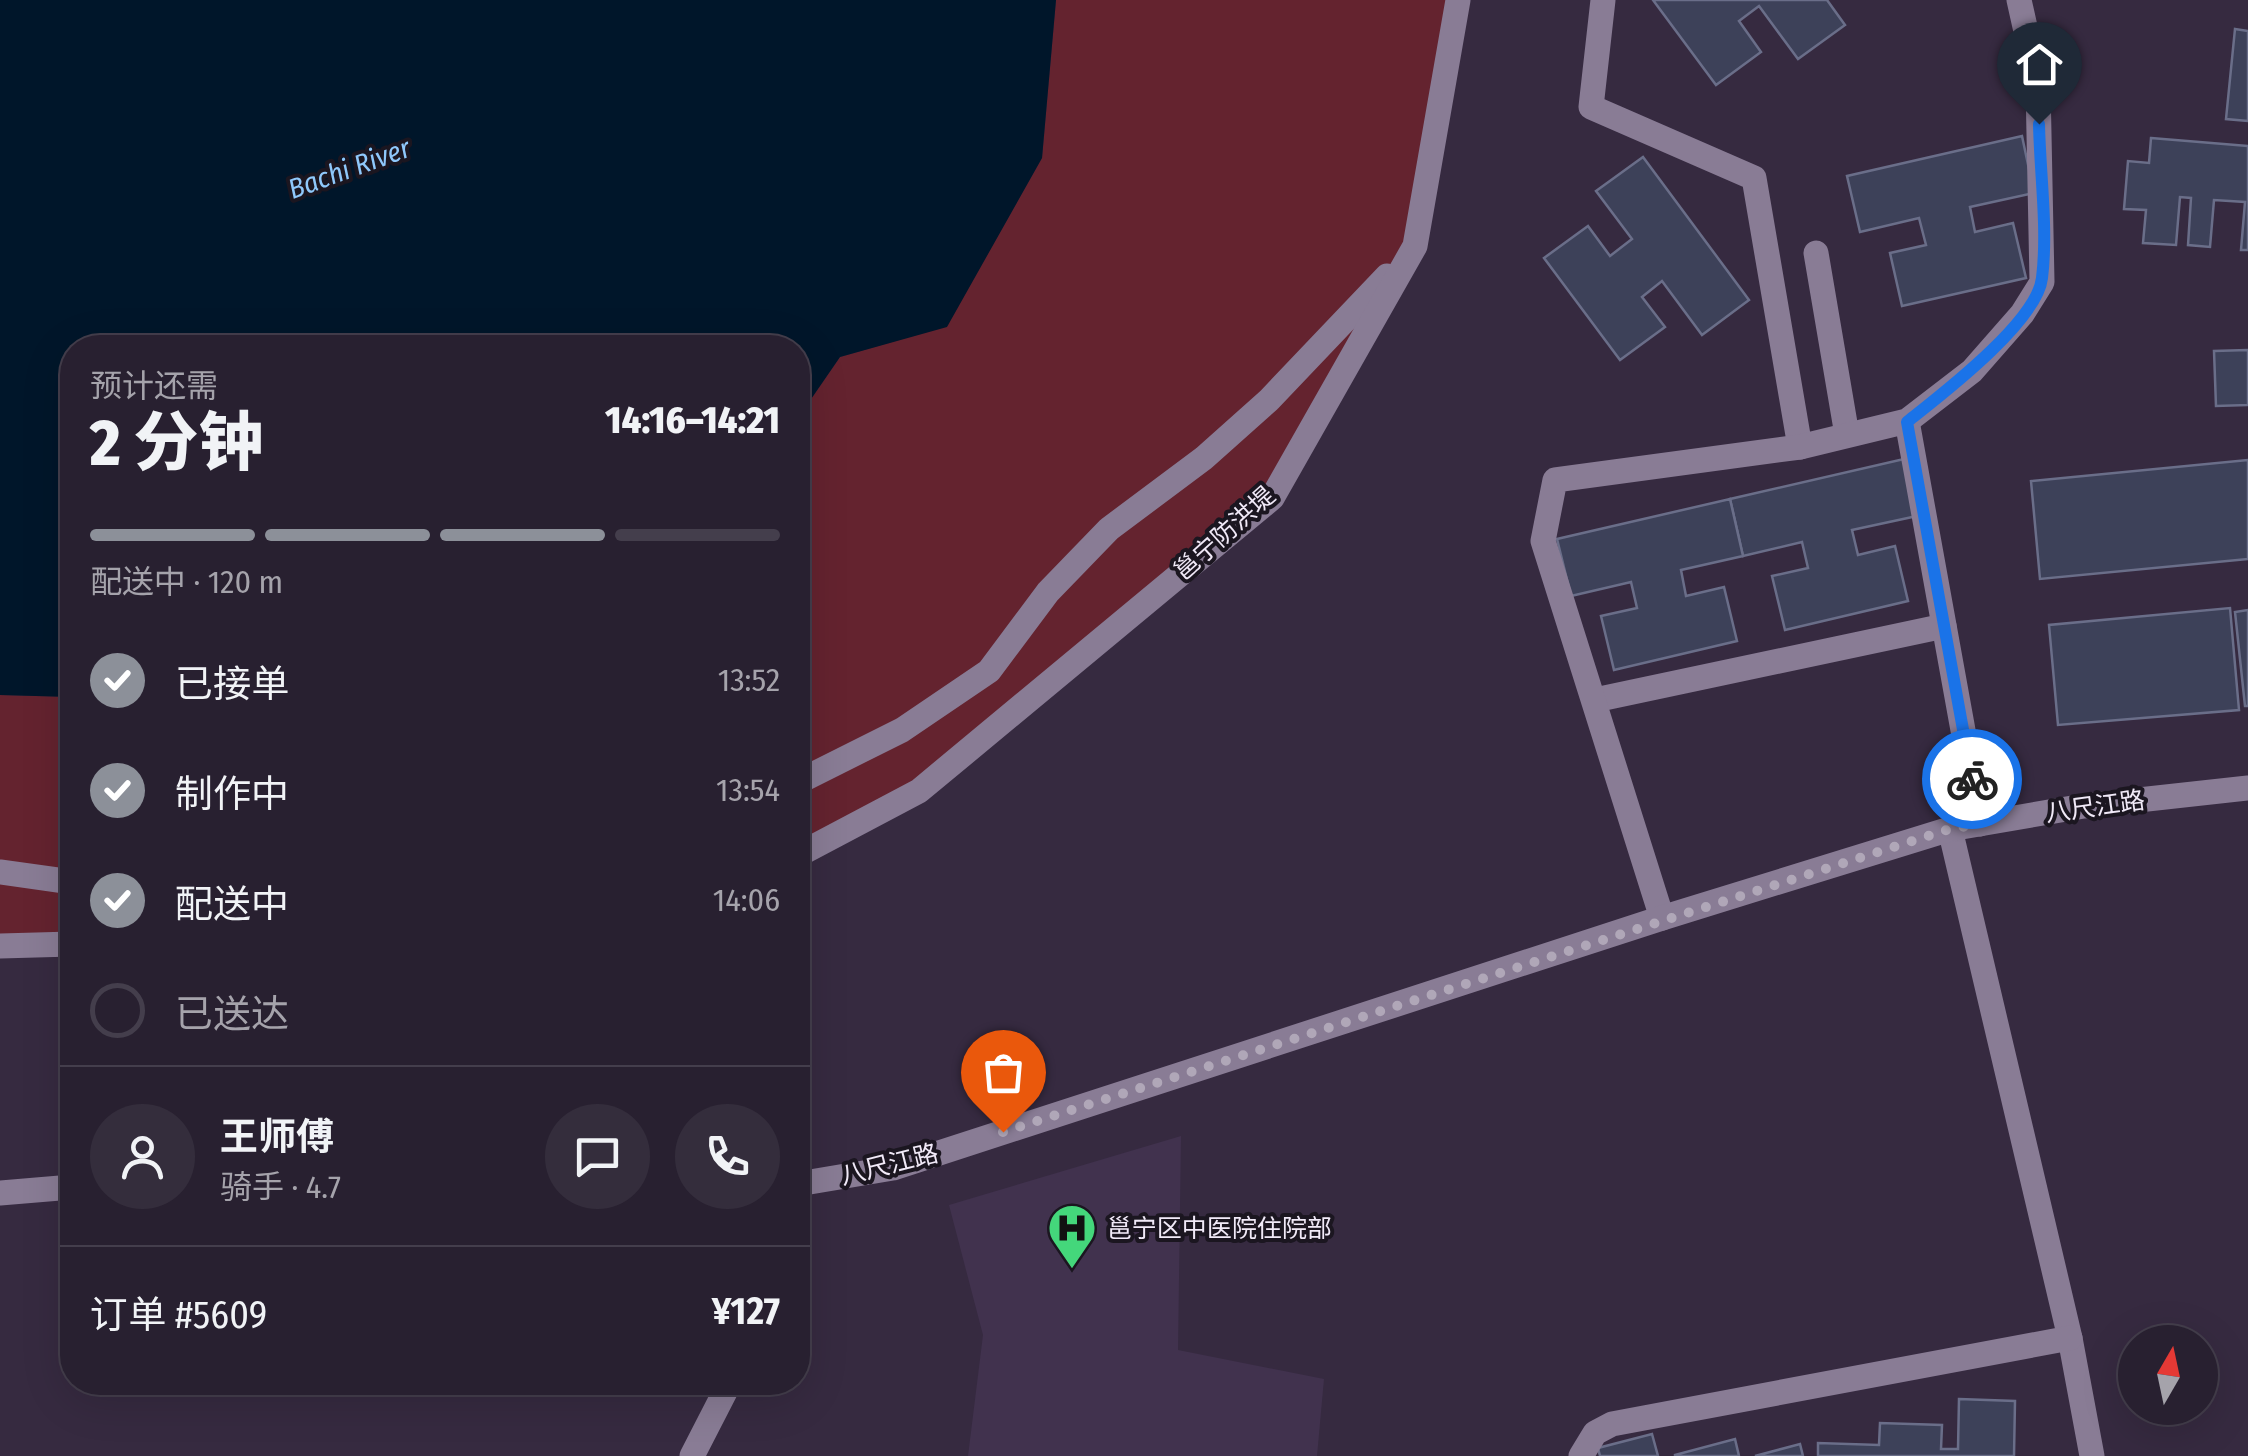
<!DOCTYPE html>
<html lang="zh">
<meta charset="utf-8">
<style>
body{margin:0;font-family:"Fira Sans Condensed","Noto Sans SC",sans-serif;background:#342d3c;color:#f1f3f6;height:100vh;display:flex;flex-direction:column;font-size:38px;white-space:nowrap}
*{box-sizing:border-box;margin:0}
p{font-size:32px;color:#a5a3ab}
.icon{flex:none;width:55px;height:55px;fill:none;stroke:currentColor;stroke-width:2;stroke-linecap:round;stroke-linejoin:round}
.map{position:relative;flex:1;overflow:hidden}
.details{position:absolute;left:60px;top:335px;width:750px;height:1060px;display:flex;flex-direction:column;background:#282030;border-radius:40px;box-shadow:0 10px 40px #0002,0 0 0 2px #443e4c}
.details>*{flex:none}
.needle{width:65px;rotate:9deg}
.controls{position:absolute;left:2118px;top:1325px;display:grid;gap:20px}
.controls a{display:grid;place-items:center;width:100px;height:100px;border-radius:50%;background:#282030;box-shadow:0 10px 40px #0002,0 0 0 2px #443e4c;font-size:50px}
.pin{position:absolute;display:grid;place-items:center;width:85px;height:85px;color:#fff;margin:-102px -42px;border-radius:50% 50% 50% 0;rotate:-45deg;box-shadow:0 0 10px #0007}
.pin .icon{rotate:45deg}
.courier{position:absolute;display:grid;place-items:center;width:100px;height:100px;margin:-50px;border:8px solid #1a73e8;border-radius:50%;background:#fff;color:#222;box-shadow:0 2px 12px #0007}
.overview em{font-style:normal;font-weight:800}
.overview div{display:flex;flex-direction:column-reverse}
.overview{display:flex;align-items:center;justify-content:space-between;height:170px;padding:0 30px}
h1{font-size:65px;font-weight:800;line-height:75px}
.bar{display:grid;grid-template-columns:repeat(4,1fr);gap:15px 10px;align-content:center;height:120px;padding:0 30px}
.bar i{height:12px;border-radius:8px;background:#443e4c}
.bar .on{background:#8c9099}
.bar p{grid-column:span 4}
.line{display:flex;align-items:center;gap:25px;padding:0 30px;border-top:2px solid #443e4c}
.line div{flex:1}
.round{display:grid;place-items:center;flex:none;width:105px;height:105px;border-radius:52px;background:#342d3c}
ol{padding:0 30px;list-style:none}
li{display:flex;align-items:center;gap:30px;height:110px}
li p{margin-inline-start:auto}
li .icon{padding:10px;border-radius:50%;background:#8c9099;color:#fff;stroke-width:4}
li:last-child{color:#a5a3ab}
li i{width:55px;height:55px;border:5px solid #443e4c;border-radius:50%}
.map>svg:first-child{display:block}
.built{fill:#41324e}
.green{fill:#64232f}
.water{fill:#00162a}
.building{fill:#3d4159;stroke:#6a6e89;stroke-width:2.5}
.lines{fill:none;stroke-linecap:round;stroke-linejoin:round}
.minor{stroke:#897c95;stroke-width:25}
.done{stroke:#b0a7b8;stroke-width:10;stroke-dasharray:0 18}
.route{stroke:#1a73e8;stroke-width:12}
.labels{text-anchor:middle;stroke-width:8;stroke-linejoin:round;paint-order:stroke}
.street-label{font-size:25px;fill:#f1eaf8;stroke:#1b1620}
.poi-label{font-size:25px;fill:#f1eaf8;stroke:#1b1620;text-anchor:start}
.water-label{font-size:28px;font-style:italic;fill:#8fc8fb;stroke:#1b1620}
</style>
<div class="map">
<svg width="2248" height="1456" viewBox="0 0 2248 1456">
<rect width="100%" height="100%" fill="#362a40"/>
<!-- built -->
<path class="built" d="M1181,1136L1178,1350L1324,1379L1317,1456H968L983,1335L949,1205Z"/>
<!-- green -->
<g class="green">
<path d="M1056,0H1458L1415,246L1272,498L919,791L798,855V418L840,357L947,326L1042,158Z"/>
<path d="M0,695L72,697V944L0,946Z"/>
</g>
<!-- water -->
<path class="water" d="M0,0H1056L1042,158L947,327L840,357L798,418V348H72V697L0,695Z"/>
<!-- building -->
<g class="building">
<path d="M1653,0H1827L1845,25L1798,59L1759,6L1739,21L1761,52L1716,85Z"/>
<path d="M2235,29L2248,31V121L2226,119Z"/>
<path d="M2022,136L2034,193L1970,207L1975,232L2013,223L2026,278L1902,306L1890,253L1926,245L1919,218L1860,232L1847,176Z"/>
<path d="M2151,138L2248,146V250H2241L2245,202L2214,200L2210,247L2188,245L2191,198L2180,197L2176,245L2143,243L2146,210L2124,209L2128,161L2149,163Z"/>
<path d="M1643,157L1749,300L1702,335L1662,281L1642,297L1665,327L1620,360L1544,258L1588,226L1610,256L1632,239L1596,191Z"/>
<path d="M2248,350V405L2216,406L2214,351Z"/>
<path d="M1904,459L1917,516L1852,530L1858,555L1895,546L1908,601L1785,630L1772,576L1808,568L1802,542L1743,556L1730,499Z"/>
<path d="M2248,460V559L2040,579L2031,481Z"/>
<path d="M1730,499L1743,556L1681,570L1686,596L1724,587L1737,641L1614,670L1601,616L1637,608L1631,582L1571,596L1557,539Z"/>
<path d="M2230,608L2239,710L2058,725L2049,625Z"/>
<path d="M2248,610V706H2245L2235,612Z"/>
<path d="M1959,1399L2015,1401L2014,1456H1818V1443L1879,1445L1880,1423L1942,1425L1941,1449H1958Z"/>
<path d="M1652,1434L1658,1456H1600L1598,1448Z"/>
<path d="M1735,1439L1739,1456H1675V1455Z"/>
<path d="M1800,1444L1803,1456H1755Z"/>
</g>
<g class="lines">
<!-- minor -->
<g class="minor">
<path d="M1603,0L1591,107L1754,178L1800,447"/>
<path d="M1816,253L1847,435"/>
<path d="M1907,421L1980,824"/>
<path d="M1595,700L1944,626"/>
<path d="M798,782L902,730L989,671L1048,592L1109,529L1204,458L1269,400L1387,276"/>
<path d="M1950,829L2070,1338L2092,1456"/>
<path d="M798,855L919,791L1272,498L1415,246L1458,0"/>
<path d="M0,872L72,882"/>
<path d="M1662,918L1543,541L1555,480L1800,447L1907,421L1972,371L2022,314L2042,282L2038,85L2019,0"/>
<path d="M0,946L72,944"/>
<path d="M798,1184L893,1168L1662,918L1950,829L2084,806L2248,788"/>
<path d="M0,1193L72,1187"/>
<path d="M692,1456L730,1382"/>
<path d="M1581,1456L1595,1433L1612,1424L2070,1338"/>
</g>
</g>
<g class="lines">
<!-- done -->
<path class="done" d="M1003,1132L1950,829L1980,824L1972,779"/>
<!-- route -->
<path class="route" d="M1972,779L1907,422C1941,395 2037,322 2042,278C2048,229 2040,174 2039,124"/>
</g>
<!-- icons -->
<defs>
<g id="hospital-pin" transform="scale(2.5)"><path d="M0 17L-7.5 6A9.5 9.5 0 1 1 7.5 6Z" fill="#44d77b" stroke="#1b1620"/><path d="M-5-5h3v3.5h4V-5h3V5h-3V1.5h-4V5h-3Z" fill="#111"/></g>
</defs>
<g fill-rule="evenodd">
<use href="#hospital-pin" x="1072" y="1228"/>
</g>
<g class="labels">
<!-- street labels -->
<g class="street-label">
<text transform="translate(1224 533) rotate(-42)" y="9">邕宁防洪堤</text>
<text transform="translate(2095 806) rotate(-8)" y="9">八尺江路</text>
<text transform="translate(889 1164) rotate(-14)" y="9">八尺江路</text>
</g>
<!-- poi labels -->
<g class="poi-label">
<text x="1107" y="1237">邕宁区中医院住院部</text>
</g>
<!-- water labels -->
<g class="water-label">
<text transform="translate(349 168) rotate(-20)" y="10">Bachi River</text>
</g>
</g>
</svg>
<div class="controls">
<a><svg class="needle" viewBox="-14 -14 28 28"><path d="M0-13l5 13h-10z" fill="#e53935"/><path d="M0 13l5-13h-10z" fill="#a5a3ab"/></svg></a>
</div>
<div class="pin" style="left:1003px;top:1132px;background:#ea580c"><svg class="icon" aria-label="bag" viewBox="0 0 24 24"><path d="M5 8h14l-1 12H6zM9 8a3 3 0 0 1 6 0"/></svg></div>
<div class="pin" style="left:2039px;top:124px;background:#1f2937"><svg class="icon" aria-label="home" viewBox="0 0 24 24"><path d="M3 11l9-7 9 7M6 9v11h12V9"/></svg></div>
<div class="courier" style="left:1972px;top:779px"><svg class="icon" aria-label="bike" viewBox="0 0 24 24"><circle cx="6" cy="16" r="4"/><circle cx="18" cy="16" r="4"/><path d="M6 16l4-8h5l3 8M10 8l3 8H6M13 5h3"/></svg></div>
<section class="details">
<div class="overview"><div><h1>2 分钟</h1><p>预计还需</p></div><em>14:16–14:21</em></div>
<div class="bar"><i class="on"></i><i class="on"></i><i class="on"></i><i></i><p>配送中 · 120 m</p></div>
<ol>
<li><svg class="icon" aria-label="check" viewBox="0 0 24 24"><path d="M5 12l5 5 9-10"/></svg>已接单<p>13:52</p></li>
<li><svg class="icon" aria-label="check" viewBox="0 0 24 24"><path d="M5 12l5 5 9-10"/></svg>制作中<p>13:54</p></li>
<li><svg class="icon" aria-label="check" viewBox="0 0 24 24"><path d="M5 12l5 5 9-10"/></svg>配送中<p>14:06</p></li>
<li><i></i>已送达</li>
</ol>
<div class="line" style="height:180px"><a class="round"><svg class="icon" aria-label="person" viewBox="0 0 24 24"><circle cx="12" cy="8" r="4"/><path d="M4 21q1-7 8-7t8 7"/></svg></a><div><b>王师傅</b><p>骑手 · 4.7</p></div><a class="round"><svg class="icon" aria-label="chat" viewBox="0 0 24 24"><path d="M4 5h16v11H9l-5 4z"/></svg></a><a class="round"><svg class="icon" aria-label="phone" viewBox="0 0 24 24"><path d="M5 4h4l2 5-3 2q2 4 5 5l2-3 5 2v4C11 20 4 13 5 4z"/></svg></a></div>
<div class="line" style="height:130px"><div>订单 #5609</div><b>¥127</b></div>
</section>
</div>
